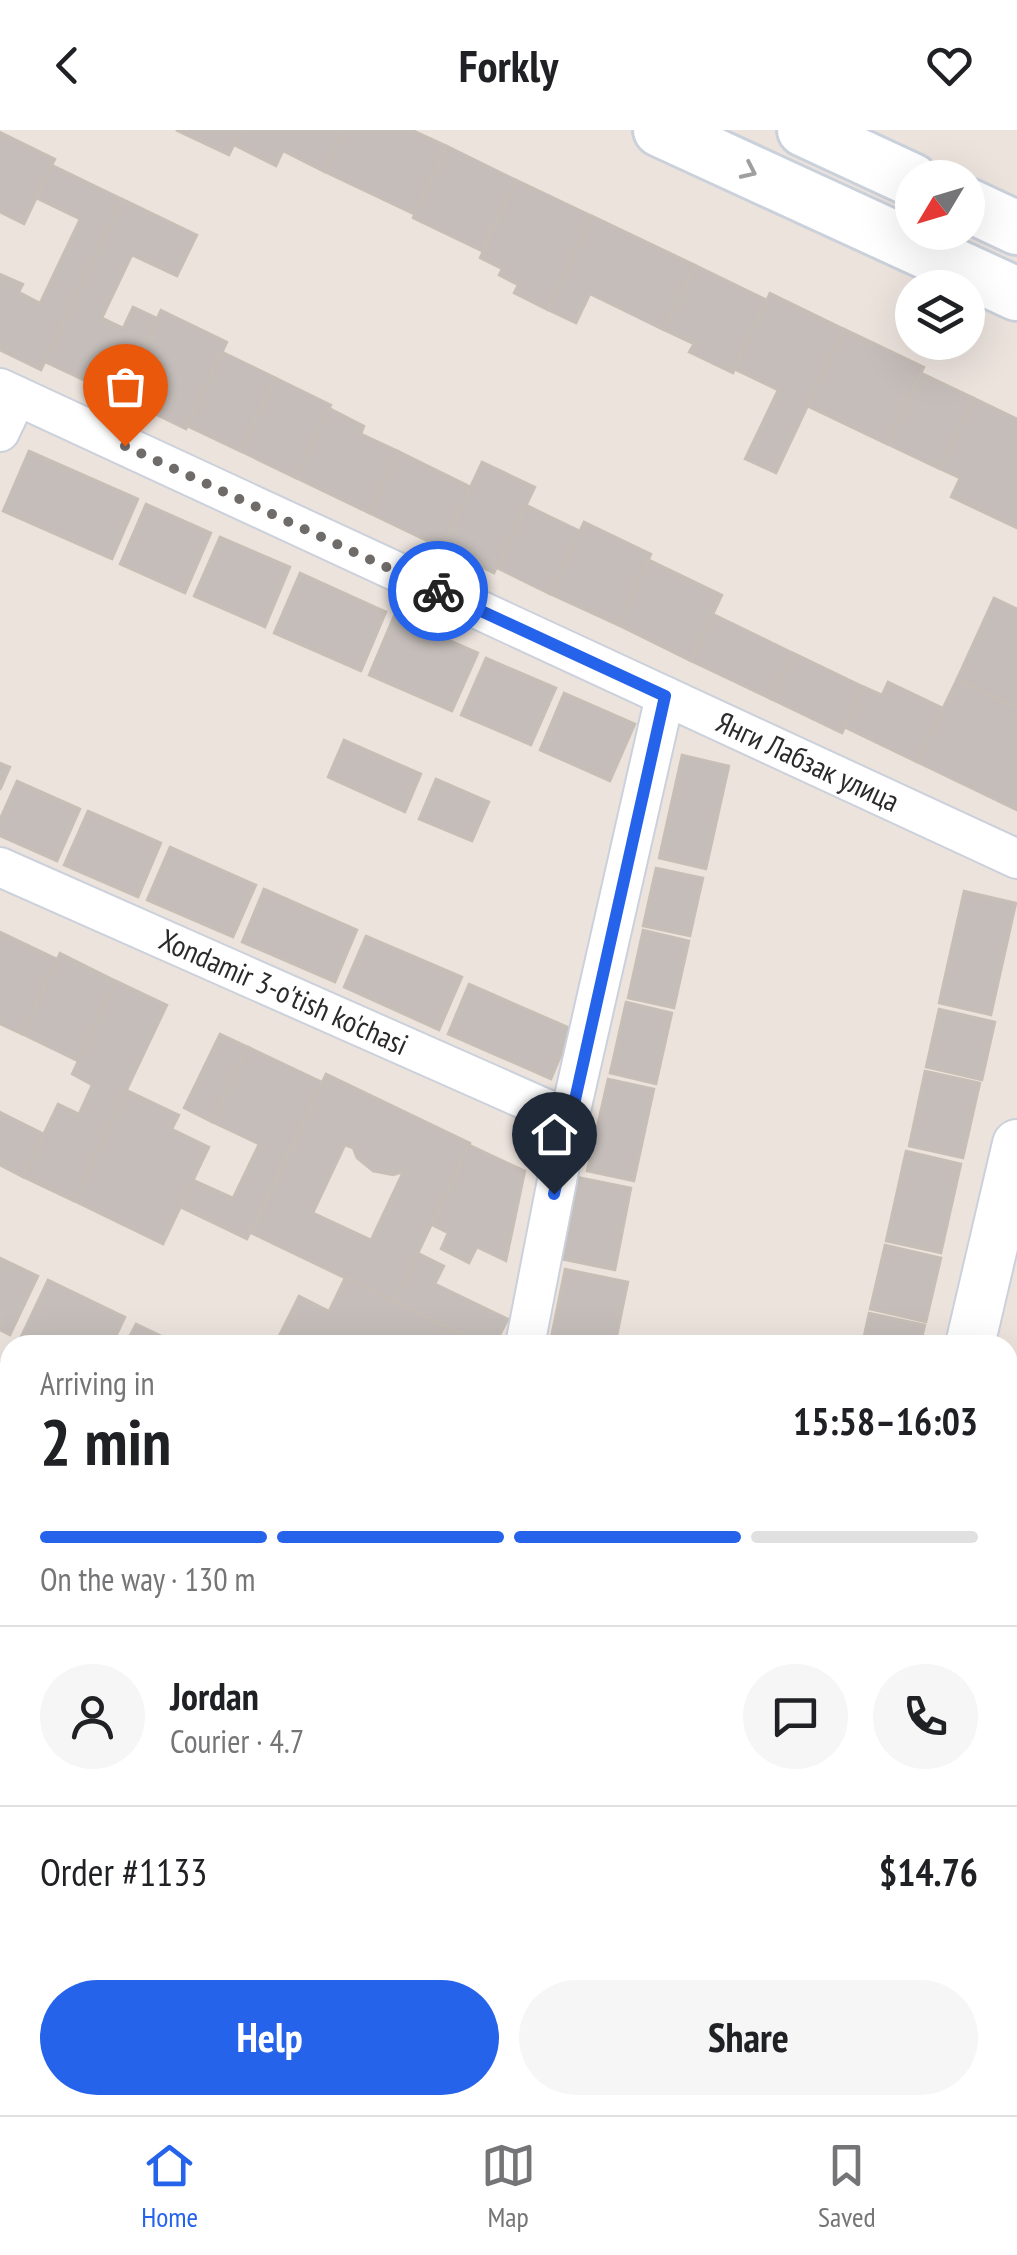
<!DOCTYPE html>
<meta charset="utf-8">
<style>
body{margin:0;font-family:"PT Sans Narrow",sans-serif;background:#f6f6f6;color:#202124;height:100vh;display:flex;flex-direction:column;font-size:38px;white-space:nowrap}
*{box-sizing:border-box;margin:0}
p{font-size:32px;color:#757577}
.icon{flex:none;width:55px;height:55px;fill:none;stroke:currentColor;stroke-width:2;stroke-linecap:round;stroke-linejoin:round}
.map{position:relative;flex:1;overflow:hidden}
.drawer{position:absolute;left:0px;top:1205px;width:1018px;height:780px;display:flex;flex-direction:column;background:#fff;border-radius:30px 30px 0 0;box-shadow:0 10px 40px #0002}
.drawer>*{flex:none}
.needle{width:65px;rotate:232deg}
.fabs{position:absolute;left:895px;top:30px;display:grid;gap:20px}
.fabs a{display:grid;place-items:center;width:90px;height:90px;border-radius:50%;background:#fff;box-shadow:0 10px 40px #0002;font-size:50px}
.pin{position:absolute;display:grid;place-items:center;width:85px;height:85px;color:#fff;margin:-102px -42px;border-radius:50% 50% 50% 0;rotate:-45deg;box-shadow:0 0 10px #0007}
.pin .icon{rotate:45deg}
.courier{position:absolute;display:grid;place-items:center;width:100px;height:100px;margin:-50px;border:8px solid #2563eb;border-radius:50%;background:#fff;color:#222;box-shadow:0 2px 12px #0007}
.head em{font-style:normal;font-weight:700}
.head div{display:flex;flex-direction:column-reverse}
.head{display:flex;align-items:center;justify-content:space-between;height:170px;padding:0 40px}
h1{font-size:65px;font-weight:700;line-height:75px}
.bar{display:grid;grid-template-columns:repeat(4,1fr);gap:15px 10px;align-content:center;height:120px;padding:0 40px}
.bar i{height:12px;border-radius:8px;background:#e0e0e0}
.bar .active{background:#2563eb}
.bar p{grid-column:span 4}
.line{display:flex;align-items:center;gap:25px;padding:0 40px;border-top:2px solid #e0e0e0}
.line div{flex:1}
.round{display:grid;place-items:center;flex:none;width:105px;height:105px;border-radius:52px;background:#f6f6f6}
.action{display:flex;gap:20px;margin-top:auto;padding:20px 40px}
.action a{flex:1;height:115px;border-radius:60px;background:#2563eb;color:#fff;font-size:40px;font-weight:700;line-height:115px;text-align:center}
.action a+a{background:#f6f6f6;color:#202124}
header{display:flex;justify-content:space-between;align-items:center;height:130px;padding:0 40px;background:#fff;font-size:45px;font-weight:700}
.dock{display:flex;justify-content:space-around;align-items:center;height:140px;border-top:2px solid #e0e0e0;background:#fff;font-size:28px;color:#757577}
.dock a{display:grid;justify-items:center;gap:5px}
.dock .active{color:#2563eb}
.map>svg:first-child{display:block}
.building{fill:#c4bdb9;stroke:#c7bfb6;stroke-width:2.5;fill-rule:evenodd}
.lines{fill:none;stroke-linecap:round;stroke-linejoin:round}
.minor-casing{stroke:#cbd1db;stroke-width:42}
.tertiary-casing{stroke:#cbd1db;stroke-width:52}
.secondary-casing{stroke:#cbd1db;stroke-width:58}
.minor{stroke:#fff;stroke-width:38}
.tertiary{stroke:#fff;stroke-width:48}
.secondary{stroke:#fff;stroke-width:52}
.oneway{stroke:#9f9f9f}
.done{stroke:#6e6b69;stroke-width:10;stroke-dasharray:0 18}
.route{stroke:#2563eb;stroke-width:12}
.labels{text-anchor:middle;stroke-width:8;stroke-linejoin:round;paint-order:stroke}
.street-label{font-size:30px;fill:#2a2a2a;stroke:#fff}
</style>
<header><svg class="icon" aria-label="back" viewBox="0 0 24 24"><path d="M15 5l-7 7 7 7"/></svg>Forkly<svg class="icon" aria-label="heart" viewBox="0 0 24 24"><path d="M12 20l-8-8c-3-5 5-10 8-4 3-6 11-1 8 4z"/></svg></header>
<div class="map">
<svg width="1017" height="1985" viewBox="0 0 1017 1985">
<rect width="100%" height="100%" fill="#ece3dd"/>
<!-- building -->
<g class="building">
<path d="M176,0H241L229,25Z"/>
<path d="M241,0H344L325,42L283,21L276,36L234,15Z"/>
<path d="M344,0H412L447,16L414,84L325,42Z"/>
<path d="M0,2L55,29L24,94L0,82Z"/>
<path d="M447,16L516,50L482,121L413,88Z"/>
<path d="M52,35L122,69L41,240L0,220V144L23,154L19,162L40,173L80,89L36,68Z"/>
<path d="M516,50L592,86L548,180L514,163L518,155L499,145L502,139L480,128Z"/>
<path d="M122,69L197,105L177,146L132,125L102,188L123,198L133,177L157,188L120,267L45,232Z"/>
<path d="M592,86L695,135L664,200L590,164L576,193L548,180Z"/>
<path d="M695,135L767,170L733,243L689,222L694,214L664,200Z"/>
<path d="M770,163L844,199L776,343L745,329L778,260L734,239Z"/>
<path d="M161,180L227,212L186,299L120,267Z"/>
<path d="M844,199L924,237L887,314L807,276Z"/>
<path d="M222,222L276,248L240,321L187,296Z"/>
<path d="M921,243L974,268L940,339L887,314Z"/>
<path d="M276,248L331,275L296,348L240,321Z"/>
<path d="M974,268L1017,289V398L951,367L960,348L940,339Z"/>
<path d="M329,278L364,296L361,304L398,321L369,383L296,348Z"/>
<path d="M29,321L138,369L112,429L3,381Z"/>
<path d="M398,321L471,357L442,418L369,383Z"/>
<path d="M482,332L535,357L494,443L442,418Z"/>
<path d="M146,374L211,403L185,463L120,434Z"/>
<path d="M526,375L580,401L550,464L497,438Z"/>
<path d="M584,392L651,424L618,495L550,464Z"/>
<path d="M220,407L290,437L265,497L194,466Z"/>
<path d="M649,430L722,465L691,531L618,495Z"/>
<path d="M300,443L386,482L361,541L274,503Z"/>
<path d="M994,468L1017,479V578L957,549Z"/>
<path d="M713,484L793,523L771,569L691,531Z"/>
<path d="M394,486L478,523L452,581L369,545Z"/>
<path d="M793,523L864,557L842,603L771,569Z"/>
<path d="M486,528L556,558L531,615L461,585Z"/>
<path d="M957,549L1017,578V680L917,632Z"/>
<path d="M888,552L943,578L917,632L844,597L864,557L882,565Z"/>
<path d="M564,563L635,594L610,651L540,620Z"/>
<path d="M344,610L421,644L405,682L328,647Z"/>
<path d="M682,625L729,636L706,739L659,728Z"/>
<path d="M0,633L10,637L0,660Z"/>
<path d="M436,649L489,672L472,711L419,689Z"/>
<path d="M17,651L80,679L57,731L0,706V689Z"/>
<path d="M88,681L161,713L138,767L64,735Z"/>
<path d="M170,717L256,755L233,807L147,770Z"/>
<path d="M656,738L703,748L690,806L643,796Z"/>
<path d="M264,759L357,800L335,852L242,812Z"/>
<path d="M964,761L1016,773L991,885L939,873Z"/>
<path d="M643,800L689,811L674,878L628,868Z"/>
<path d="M0,802L57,829L22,904L0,894Z"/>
<path d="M366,806L462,847L439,900L344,857Z"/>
<path d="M60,823L116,851L78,931L22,904Z"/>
<path d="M116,851L167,875L74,1071L23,1047L58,974L79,984L92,955L72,944Z"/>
<path d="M469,854L572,899L551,949L448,904Z"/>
<path d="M626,872L672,883L656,954L610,943Z"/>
<path d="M939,879L995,892L982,950L926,937Z"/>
<path d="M220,904L248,917L212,992L184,978Z"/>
<path d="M248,917L322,952L247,1109L180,1077L193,1050L233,1068L259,1014L212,992Z"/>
<path d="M925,941L980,953L963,1028L909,1016Z"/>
<path d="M326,944L470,1013L395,1172L251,1103ZM345,1015L353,1018L357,1028L373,1041L393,1045L403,1042L371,1110L313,1083Z"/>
<path d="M608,949L654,959L634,1051L587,1041Z"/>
<path d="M126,960L179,985L172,999L209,1017L163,1114L74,1071Z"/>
<path d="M0,982L44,1004L23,1047L0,1035Z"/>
<path d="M469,1015L525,1041L506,1131L477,1117L469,1133L441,1119L448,1103L432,1095Z"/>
<path d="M906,1021L961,1034L941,1123L886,1111Z"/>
<path d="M572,1046L631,1058L615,1140L556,1128Z"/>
<path d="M885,1115L941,1128L926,1192L870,1179Z"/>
<path d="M418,1123L444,1136L435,1154L508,1189L495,1215H485L395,1172Z"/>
<path d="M0,1128L38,1146L10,1205L0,1200Z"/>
<path d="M565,1139L628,1152L615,1215H582L551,1208Z"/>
<path d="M345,1148L441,1194L431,1215H366L355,1210L352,1215H299L279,1206L299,1166L329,1181Z"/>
<path d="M48,1150L125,1187L112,1215H33L20,1209Z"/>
<path d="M869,1183L925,1195L920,1215H862Z"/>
<path d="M136,1194L180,1215H125Z"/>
<path d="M441,1194L485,1215H431Z"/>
<path d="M4,1373L10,1380V1456L0,1464V1377Z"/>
<path d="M1017,1429V1495L1008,1493V1474Z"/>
<path d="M1008,1502L1017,1504V1561L1008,1559Z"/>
<path d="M1008,1568L1017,1570V1641L1008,1639Z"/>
<path d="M10,1749V1785L0,1774V1758Z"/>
<path d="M0,1784L10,1795V1858L0,1867Z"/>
<path d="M1008,1814L1017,1818V1880L1008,1875Z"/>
<path d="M10,1910V1952L0,1941V1919Z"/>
<path d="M0,1950L10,1961V1975H22L31,1985H0Z"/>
<path d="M31,1975H84L73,1985H40Z"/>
<path d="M360,1975H408L417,1985H349Z"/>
<path d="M415,1975H446L435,1985H424Z"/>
<path d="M658,1975H682L691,1985H647Z"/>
<path d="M691,1975H744L753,1985H700Z"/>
</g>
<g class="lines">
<!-- minor casing -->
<g class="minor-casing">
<g id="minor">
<path id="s1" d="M0,258L1017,729"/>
<path d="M0,302L17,266"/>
<path id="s2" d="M0,737L569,989"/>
<path d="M525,1215L569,989L665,566"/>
<path d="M0,1252L10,1257"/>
<path d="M0,1325L10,1316"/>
<path d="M1008,1713L1017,1718"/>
<path d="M0,1895L10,1886"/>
</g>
</g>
<!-- tertiary casing -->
<g class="tertiary-casing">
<g id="tertiary">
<path d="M970,1215L1017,1014"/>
<path d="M497,1985L508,1975"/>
</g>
</g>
<!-- secondary casing -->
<g class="secondary-casing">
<g id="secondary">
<path d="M660,0L1017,164"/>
<path d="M804,0L912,50"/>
<path d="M968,75L1017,98"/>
</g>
</g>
<!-- minor -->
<use href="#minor" class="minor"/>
<!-- tertiary -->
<use href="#tertiary" class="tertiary"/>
<!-- secondary -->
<use href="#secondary" class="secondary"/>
</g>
<!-- one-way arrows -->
<defs><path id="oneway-chevron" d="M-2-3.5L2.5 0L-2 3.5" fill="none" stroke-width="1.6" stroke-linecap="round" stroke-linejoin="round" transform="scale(2.5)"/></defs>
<use class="oneway" href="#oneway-chevron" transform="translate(749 41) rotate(25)"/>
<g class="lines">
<!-- done -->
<path class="done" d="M125,316L438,461"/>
<!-- route -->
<path class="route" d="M438,461L665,566L554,1064"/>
</g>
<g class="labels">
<!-- street labels -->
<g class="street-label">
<text dy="10" stroke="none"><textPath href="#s1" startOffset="890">Янги Лабзак улица</textPath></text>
<text dy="10" stroke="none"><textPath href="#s2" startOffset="310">Xondamir 3-o'tish ko'chasi</textPath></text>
</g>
</g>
</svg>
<div class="fabs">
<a><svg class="needle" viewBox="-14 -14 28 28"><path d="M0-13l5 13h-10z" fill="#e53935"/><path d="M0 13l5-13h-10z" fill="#757577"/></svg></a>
<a><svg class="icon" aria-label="layers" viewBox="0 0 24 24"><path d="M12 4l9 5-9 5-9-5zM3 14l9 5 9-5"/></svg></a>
</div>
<div class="pin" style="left:125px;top:316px;background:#ea580c"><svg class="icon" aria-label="bag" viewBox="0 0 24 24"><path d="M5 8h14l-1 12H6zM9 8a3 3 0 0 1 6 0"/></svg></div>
<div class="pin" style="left:554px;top:1064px;background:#1f2937"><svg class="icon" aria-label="home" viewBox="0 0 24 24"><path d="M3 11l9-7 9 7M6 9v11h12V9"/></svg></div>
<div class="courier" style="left:438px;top:461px"><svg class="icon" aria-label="bike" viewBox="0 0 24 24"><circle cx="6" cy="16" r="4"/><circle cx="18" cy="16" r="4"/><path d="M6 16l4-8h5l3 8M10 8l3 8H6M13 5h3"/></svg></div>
<section class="drawer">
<div class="head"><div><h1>2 min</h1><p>Arriving in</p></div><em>15:58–16:03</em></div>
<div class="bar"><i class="active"></i><i class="active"></i><i class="active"></i><i></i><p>On the way · 130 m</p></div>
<div class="line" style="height:180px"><a class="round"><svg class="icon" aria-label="person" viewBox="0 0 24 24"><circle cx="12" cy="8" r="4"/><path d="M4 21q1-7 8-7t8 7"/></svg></a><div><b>Jordan</b><p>Courier · 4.7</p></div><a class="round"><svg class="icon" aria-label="chat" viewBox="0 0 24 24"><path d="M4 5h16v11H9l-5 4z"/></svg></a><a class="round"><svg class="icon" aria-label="phone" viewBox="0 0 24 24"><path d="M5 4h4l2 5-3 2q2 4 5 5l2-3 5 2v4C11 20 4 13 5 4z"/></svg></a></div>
<div class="line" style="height:130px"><div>Order #1133</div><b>$14.76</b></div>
<div class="action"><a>Help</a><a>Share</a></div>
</section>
</div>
<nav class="dock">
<a class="active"><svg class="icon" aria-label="home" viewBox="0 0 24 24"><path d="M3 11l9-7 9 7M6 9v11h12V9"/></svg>Home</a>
<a><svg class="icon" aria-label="map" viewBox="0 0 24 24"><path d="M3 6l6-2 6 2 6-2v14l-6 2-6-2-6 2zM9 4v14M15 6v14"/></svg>Map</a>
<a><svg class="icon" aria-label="saved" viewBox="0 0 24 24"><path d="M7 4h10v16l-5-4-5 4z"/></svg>Saved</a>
</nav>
